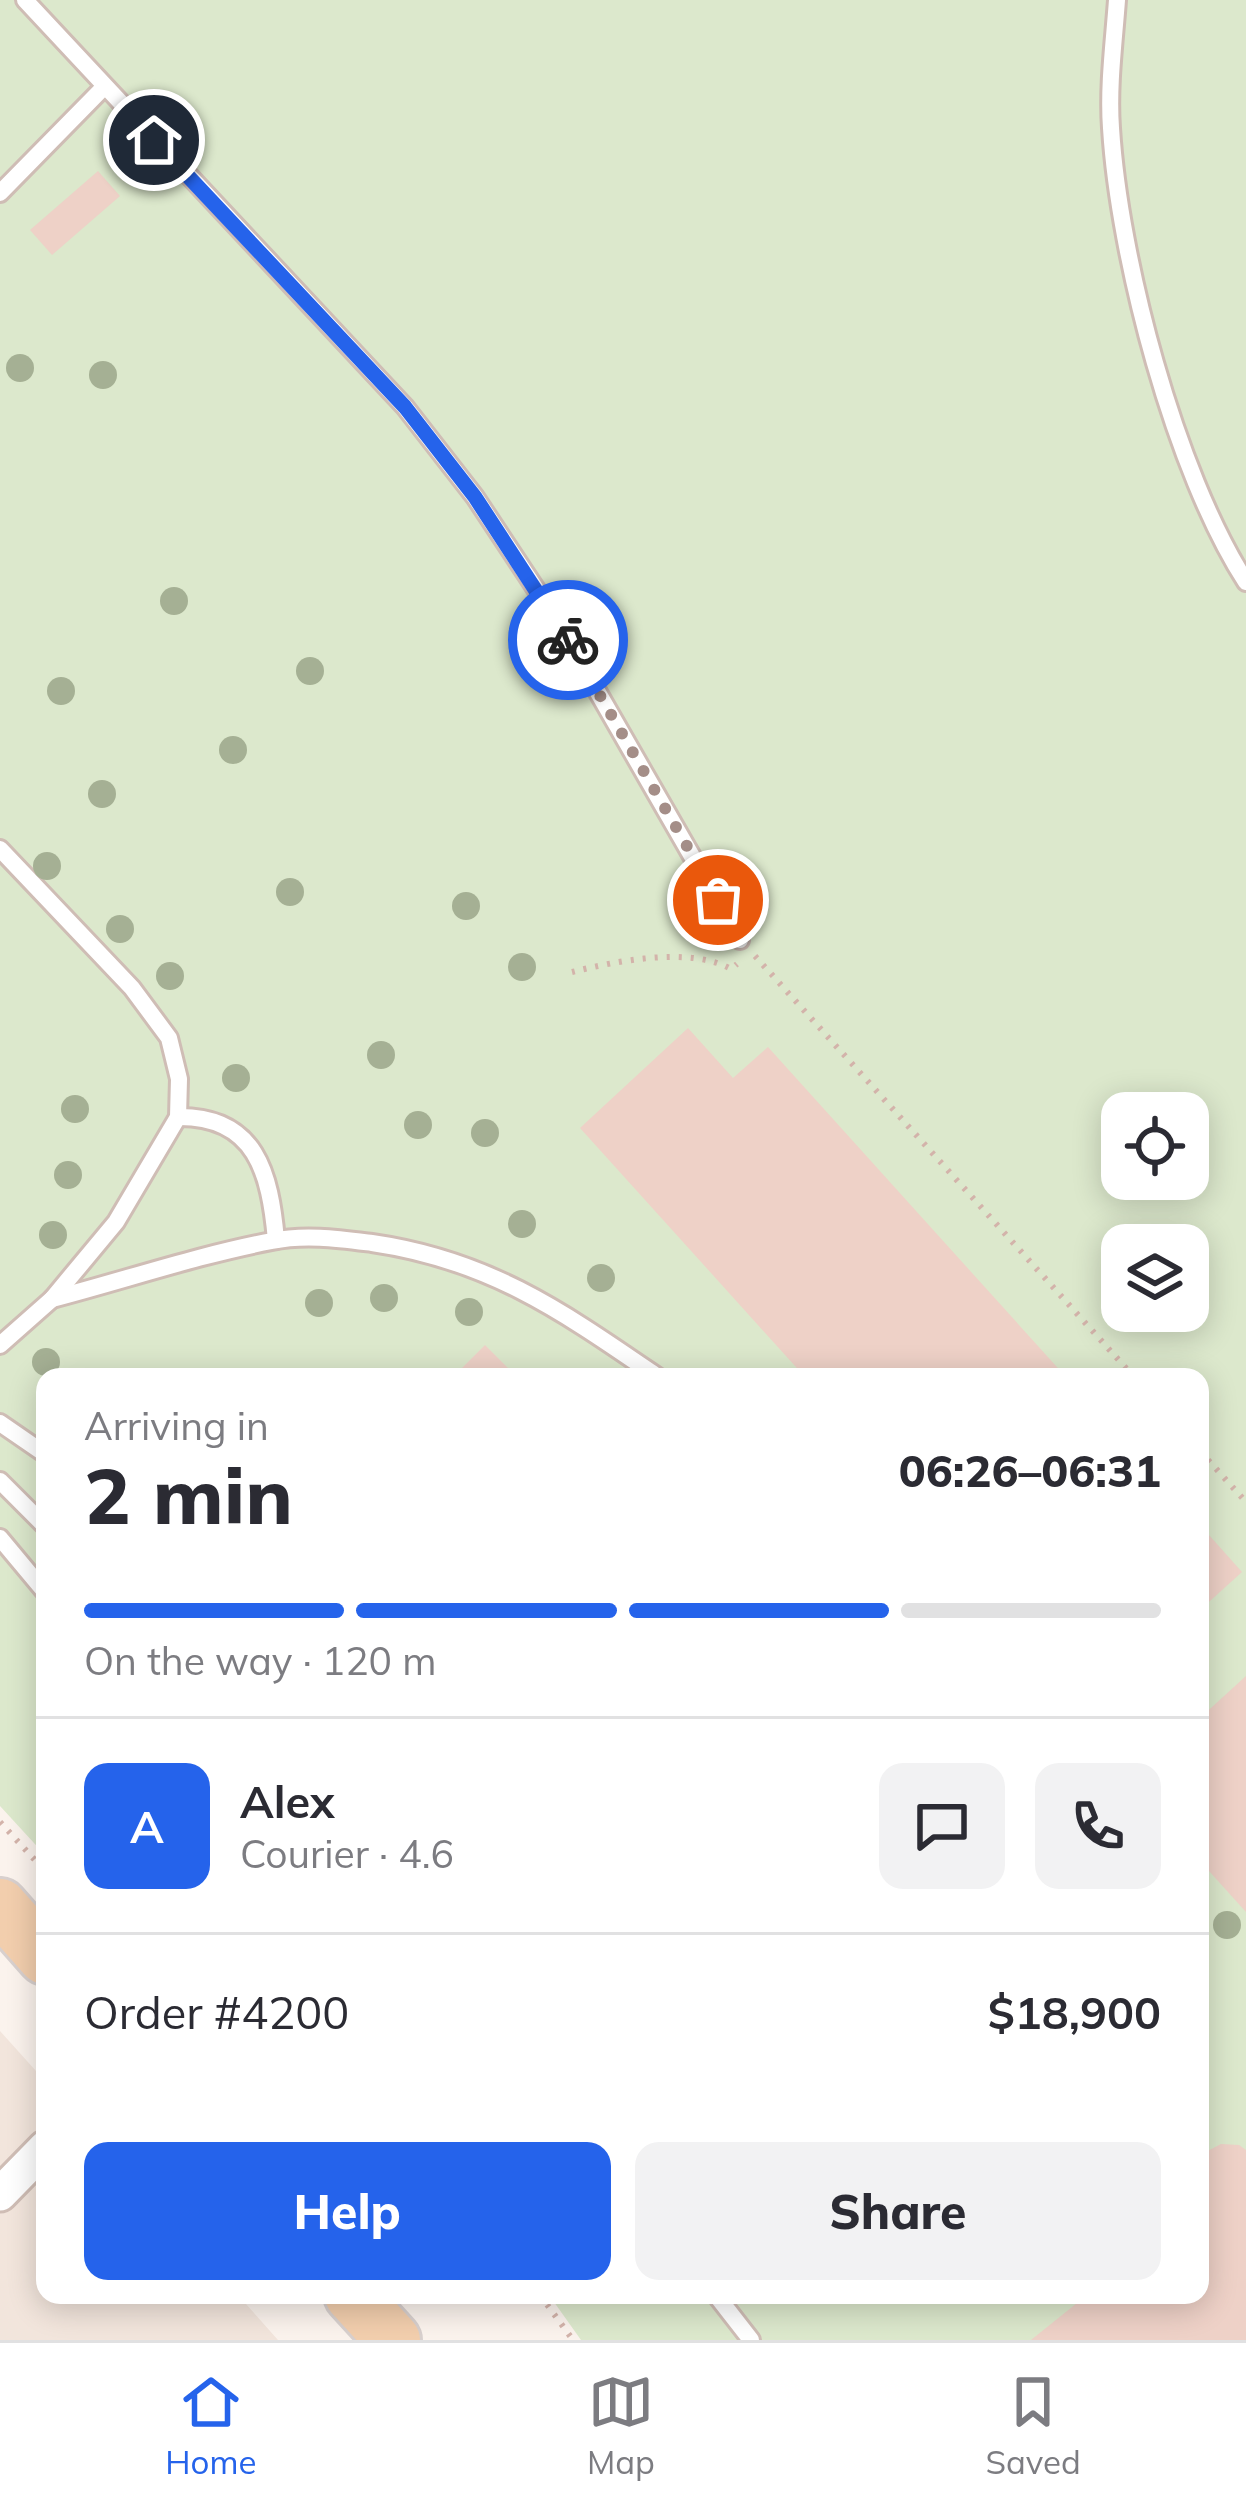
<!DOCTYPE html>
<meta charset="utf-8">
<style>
body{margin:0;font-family:Mulish,sans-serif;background:#f2f2f3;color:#2b2b33;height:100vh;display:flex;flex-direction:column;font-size:45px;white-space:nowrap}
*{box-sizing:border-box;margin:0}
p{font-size:39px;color:#7c7c81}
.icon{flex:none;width:66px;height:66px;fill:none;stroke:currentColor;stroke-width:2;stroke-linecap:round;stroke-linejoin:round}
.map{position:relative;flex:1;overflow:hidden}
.drawer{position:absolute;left:36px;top:1368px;width:1173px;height:936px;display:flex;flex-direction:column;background:#fff;border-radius:24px;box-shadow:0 6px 30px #0003}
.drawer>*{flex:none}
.controls{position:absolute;left:1101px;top:1092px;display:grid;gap:24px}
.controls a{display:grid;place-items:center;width:108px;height:108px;border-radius:24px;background:#fff;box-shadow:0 6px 30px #0003;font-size:60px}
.pin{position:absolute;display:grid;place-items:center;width:102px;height:102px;color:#fff;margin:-51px;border:6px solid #fff;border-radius:50%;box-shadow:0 3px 12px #0007}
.courier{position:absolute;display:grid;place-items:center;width:120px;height:120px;margin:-60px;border:9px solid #2563eb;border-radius:50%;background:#fff;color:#222;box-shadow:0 3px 15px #0007}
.summary em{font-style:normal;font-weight:800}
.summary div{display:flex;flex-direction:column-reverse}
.summary{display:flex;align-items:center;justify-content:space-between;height:204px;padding:0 48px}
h1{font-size:78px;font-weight:800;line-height:90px}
.bar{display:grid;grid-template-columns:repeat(4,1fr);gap:18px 12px;align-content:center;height:144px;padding:0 48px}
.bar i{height:15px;border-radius:9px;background:#e1e1e2}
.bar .current{background:#2563eb}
.bar p{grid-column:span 4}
.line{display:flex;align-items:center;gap:30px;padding:0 48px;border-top:3px solid #e1e1e2}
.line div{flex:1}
.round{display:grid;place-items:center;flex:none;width:126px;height:126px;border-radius:24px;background:#f2f2f3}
.cta{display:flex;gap:24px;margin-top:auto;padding:24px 48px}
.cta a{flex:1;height:138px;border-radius:24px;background:#2563eb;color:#fff;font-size:48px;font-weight:800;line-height:138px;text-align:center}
.cta a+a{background:#f2f2f3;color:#2b2b33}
.tab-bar{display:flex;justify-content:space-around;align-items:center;height:168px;border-top:3px solid #e1e1e2;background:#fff;font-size:33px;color:#7c7c81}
.tab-bar a{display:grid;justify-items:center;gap:6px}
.tab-bar .current{color:#2563eb}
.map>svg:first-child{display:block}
.residential{fill:#f2e5dc}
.green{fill:#dce8cc;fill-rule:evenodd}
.building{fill:#eed1c7}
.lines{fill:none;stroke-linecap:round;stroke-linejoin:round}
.lane-casing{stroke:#cfbdb5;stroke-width:22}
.street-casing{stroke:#cfbdb5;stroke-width:39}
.primary-casing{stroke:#d8d0ce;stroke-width:60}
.path{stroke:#d3b3aa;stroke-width:6;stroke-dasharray:3 9;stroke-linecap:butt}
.lane{stroke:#fff;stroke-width:16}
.street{stroke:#fff;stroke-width:33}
.primary{stroke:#f2cead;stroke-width:54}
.tree{fill:#a5b094}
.done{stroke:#a48e88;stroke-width:12;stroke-dasharray:0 21.6}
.route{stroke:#2563eb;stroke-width:15}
</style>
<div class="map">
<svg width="1246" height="2340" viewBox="0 0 1246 2340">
<rect width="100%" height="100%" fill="#fbf3ed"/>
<!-- residential -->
<path class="residential" d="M0,2031L45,2081V2295H238L278,2340H0Z"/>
<!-- green -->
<path class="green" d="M0,0H1246V2340H581L549,2295H1200V1377H45V1855L0,1806ZM1122,1113H1188V1179H1122ZM1122,1245H1188V1311H1122Z"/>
<!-- building -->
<g class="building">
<path d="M98,171L120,196L52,255L30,230Z"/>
<path d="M688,1028L733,1078L768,1047L1066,1377H805L580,1128Z"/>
<path d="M485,1345L517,1377H453Z"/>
<path d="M1200,1525L1242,1572L1200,1610Z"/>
<path d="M1246,1676V1912L1200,1861V1718Z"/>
<path d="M1221,2144L1239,2145L1246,2150V2340H1031L1087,2295H1200V2155Z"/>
</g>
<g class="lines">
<!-- lane casing -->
<g class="lane-casing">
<g id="lane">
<path d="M25,0L405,407L475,497L557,621L740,940"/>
<path d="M1117,0C1114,42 1108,86 1111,128C1119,258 1175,472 1246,582"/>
<path d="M0,193L104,87"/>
<path d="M0,849L132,988L169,1038L179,1079L178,1117L116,1222L52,1299L0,1345"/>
<path d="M178,1117C256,1116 270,1173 276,1240"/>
<path d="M52,1299C125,1280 198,1255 272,1241C305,1234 340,1239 372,1243C490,1260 563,1312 658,1377"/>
<path d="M0,1423L45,1454"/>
<path d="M0,1481L45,1526"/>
<path d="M0,1538L45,1592"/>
<path d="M716,2295L751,2340"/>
</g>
</g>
<!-- street casing -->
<g class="street-casing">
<path id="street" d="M0,2194L45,2148"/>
</g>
<!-- primary casing -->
<g class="primary-casing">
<g id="primary">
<path d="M0,1906L45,1957"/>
<path d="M352,2295L393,2340"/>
</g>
</g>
<!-- path -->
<g class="path">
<path d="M755,956L1134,1377"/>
<path d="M572,972C616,961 690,946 731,969L737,964"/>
<path d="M1200,1451L1246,1502"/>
<path d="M0,1822L45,1871"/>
<path d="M540,2295L573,2340"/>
</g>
<!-- lane -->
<use href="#lane" class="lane"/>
<!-- street -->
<use href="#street" class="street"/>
<!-- primary -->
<use href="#primary" class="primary"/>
</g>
<!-- trees -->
<g class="tree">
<circle cx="20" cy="368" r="14"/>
<circle cx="103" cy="375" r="14"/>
<circle cx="174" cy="601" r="14"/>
<circle cx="310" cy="671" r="14"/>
<circle cx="61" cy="691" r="14"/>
<circle cx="233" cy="750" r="14"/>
<circle cx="102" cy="794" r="14"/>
<circle cx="47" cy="866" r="14"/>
<circle cx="290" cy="892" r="14"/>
<circle cx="466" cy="906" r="14"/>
<circle cx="120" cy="929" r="14"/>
<circle cx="522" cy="967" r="14"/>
<circle cx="170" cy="976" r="14"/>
<circle cx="381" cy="1055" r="14"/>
<circle cx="236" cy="1078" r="14"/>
<circle cx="75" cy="1109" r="14"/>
<circle cx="418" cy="1125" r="14"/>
<circle cx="485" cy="1133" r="14"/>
<circle cx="68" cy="1175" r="14"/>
<circle cx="522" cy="1224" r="14"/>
<circle cx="53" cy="1235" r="14"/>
<circle cx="601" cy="1278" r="14"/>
<circle cx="384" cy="1298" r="14"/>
<circle cx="319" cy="1303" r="14"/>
<circle cx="469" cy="1312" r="14"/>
<circle cx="46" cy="1362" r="14"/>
<circle cx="1227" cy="1925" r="14"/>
</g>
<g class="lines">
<!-- done -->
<path class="done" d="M568,640L718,900"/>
<!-- route -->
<path class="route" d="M154,140L405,407L475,497L568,640"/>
</g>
</svg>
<div class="controls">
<a><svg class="icon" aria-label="locate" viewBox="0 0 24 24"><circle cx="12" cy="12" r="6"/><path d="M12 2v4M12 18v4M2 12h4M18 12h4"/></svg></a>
<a><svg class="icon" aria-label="layers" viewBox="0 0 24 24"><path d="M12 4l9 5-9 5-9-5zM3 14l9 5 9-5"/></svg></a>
</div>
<div class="pin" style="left:718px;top:900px;background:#ea580c"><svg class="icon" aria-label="bag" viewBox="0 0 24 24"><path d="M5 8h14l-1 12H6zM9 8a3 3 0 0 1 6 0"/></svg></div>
<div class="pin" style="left:154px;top:140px;background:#1f2937"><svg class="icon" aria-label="home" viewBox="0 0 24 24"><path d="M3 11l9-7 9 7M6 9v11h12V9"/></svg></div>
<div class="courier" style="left:568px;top:640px"><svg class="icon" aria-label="bike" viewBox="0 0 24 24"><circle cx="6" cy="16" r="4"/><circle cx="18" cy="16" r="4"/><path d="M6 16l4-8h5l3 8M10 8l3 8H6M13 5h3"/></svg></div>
<section class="drawer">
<div class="summary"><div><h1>2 min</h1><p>Arriving in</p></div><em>06:26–06:31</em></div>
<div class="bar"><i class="current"></i><i class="current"></i><i class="current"></i><i></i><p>On the way · 120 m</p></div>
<div class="line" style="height:216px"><b class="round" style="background:#2563eb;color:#fff">A</b><div><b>Alex</b><p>Courier · 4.6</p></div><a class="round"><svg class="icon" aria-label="chat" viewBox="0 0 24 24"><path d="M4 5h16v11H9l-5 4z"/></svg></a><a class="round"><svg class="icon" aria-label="phone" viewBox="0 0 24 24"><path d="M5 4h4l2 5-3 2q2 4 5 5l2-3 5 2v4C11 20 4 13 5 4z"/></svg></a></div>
<div class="line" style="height:156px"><div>Order #4200</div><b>$18,900</b></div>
<div class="cta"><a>Help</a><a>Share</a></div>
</section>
</div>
<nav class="tab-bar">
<a class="current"><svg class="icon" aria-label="home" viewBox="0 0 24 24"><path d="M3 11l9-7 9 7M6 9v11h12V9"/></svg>Home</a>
<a><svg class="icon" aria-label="map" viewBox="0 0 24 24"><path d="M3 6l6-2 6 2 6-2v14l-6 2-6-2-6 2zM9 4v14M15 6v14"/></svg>Map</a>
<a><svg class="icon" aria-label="saved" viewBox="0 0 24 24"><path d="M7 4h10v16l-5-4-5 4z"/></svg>Saved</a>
</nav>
